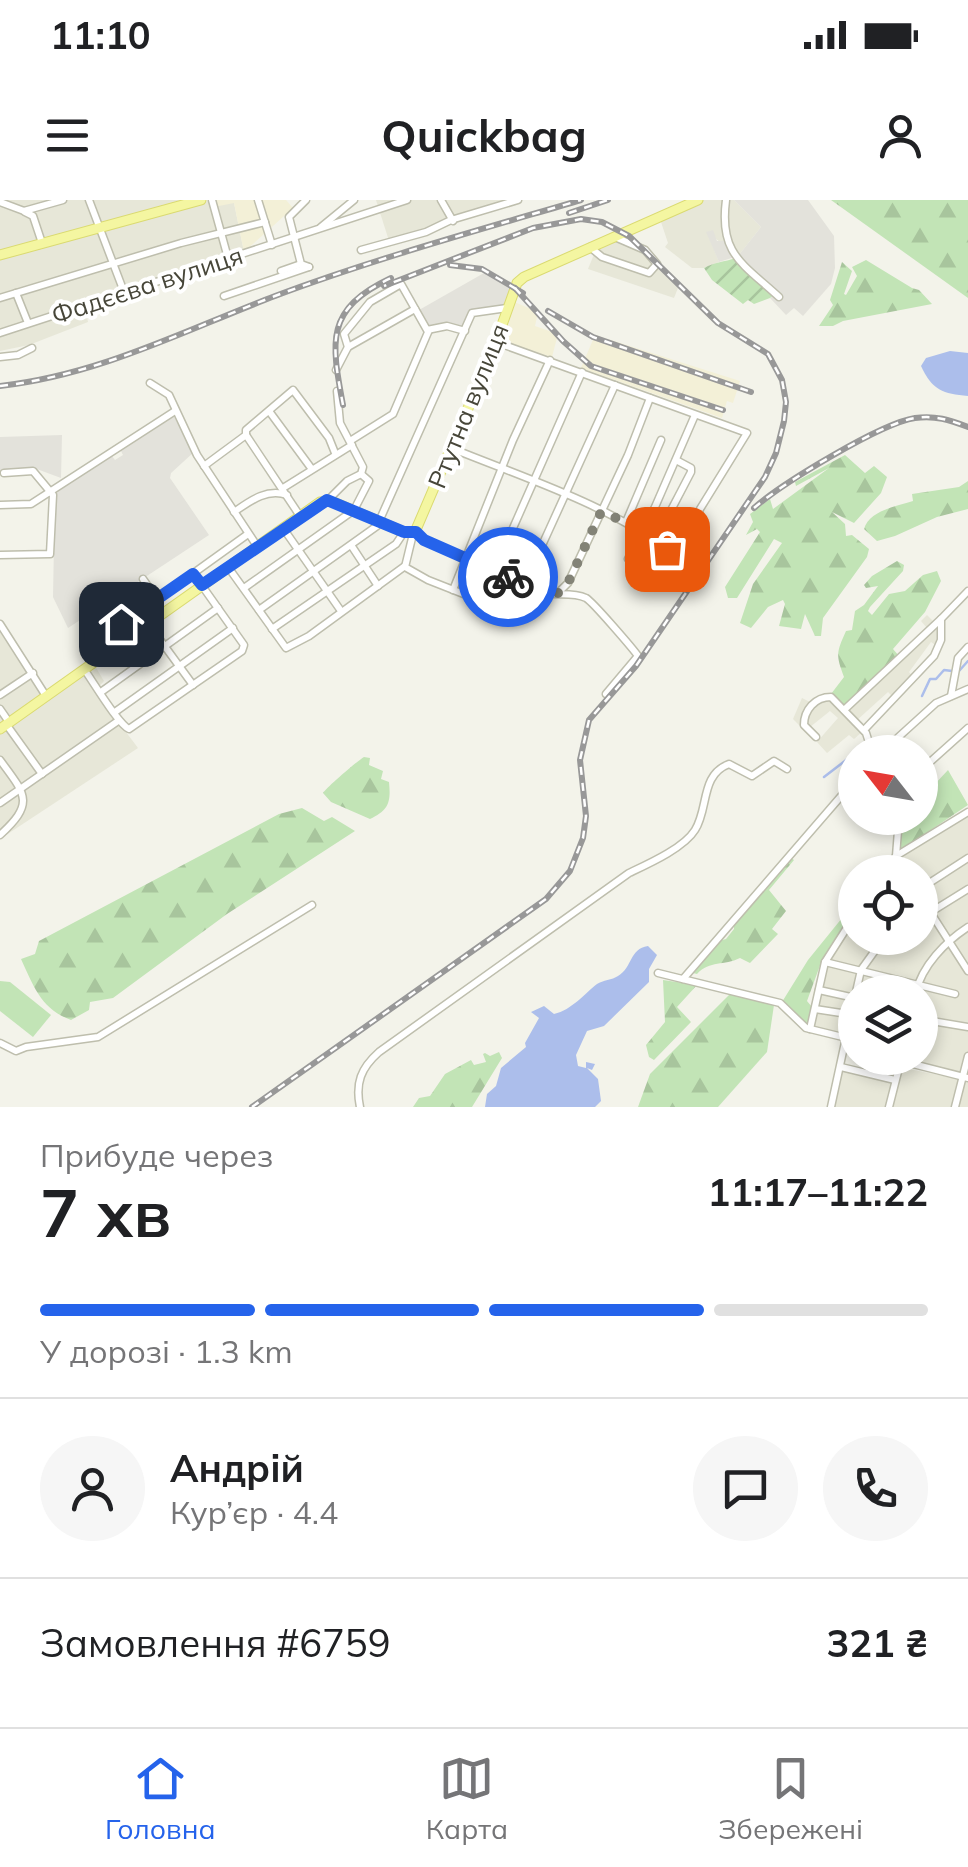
<!DOCTYPE html>
<html lang="uk">
<meta charset="utf-8">
<style>
body{margin:0;font-family:Mulish,sans-serif;background:#f6f6f6;color:#202124;height:100vh;display:flex;flex-direction:column;font-size:38px;white-space:nowrap}
*{box-sizing:border-box;margin:0}
p{font-size:32px;color:#757577}
.icon{flex:none;width:55px;height:55px;fill:none;stroke:currentColor;stroke-width:2;stroke-linecap:round;stroke-linejoin:round}
.map{position:relative;height:907px;overflow:hidden}
.sheet{display:flex;flex-direction:column;background:#fff;flex:1}
.sheet>*{flex:none}
.needle{width:65px;rotate:301deg}
.tools{position:absolute;left:838px;top:535px;display:grid;gap:20px}
.tools a{display:grid;place-items:center;width:100px;height:100px;border-radius:50%;background:#fff;box-shadow:0 5px 15px #0003;font-size:50px}
.pin{position:absolute;display:grid;place-items:center;width:85px;height:85px;color:#fff;margin:-42px;border-radius:20px;box-shadow:0 5px 15px #0006}
.courier{position:absolute;display:grid;place-items:center;width:100px;height:100px;margin:-50px;border:8px solid #2563eb;border-radius:50%;background:#fff;color:#222;box-shadow:0 2px 12px #0007}
.headline em{font-style:normal;font-weight:700}
.headline div{display:flex;flex-direction:column-reverse}
.headline{display:flex;align-items:center;justify-content:space-between;height:170px;padding:0 40px}
h1{font-size:65px;font-weight:700;line-height:75px}
.bar{display:grid;grid-template-columns:repeat(4,1fr);gap:15px 10px;align-content:center;height:120px;padding:0 40px}
.bar i{height:12px;border-radius:8px;background:#e0e0e0}
.bar .selected{background:#2563eb}
.bar p{grid-column:span 4}
.line{display:flex;align-items:center;gap:25px;padding:0 40px;border-top:2px solid #e0e0e0}
.line div{flex:1}
.round{display:grid;place-items:center;flex:none;width:105px;height:105px;border-radius:52px;background:#f6f6f6}
.status{display:flex;justify-content:space-between;align-items:center;height:70px;padding:0 50px;background:#fff;direction:ltr}
.status svg{height:28px;fill:currentColor}
header{display:flex;justify-content:space-between;align-items:center;height:130px;padding:0 40px;background:#fff;font-size:45px;font-weight:700}
.menu{display:flex;justify-content:space-around;align-items:center;height:140px;border-top:2px solid #e0e0e0;background:#fff;font-size:28px;color:#757577}
.menu a{display:grid;justify-items:center;gap:5px}
.menu .selected{color:#2563eb}
.map>svg:first-child{display:block}
.residential{fill:#e7e7d8}
.commercial{fill:#f3f0d7}
.industrial{fill:#e3e2db}
.forest{fill:url(#forest-firs)}
.park{fill:#c2e4b6}
.garden{fill:url(#garden-furrows)}
.water{fill:#acbeeb}
.lines{fill:none;stroke-linecap:round;stroke-linejoin:round}
.stream{stroke:#acbeeb;stroke-width:2.5}
.minor-casing{stroke:#bebead;stroke-width:9}
.major-casing{stroke:#dada71;stroke-width:11}
.minor{stroke:#fff;stroke-width:6}
.major{stroke:#f4f6a1;stroke-width:9}
.rail-casing{stroke:#989898;stroke-width:6}
.rail{stroke:#fff;stroke-width:2.5;stroke-dasharray:8;stroke-linecap:butt}
.done{stroke:#838377;stroke-width:10;stroke-dasharray:0 18}
.route{stroke:#2563eb;stroke-width:12}
.labels{text-anchor:middle;stroke-width:8;stroke-linejoin:round;paint-order:stroke}
.street-label{font-size:25px;fill:#474639;stroke:#fff}
</style>
<div class="status"><b>11:10</b><svg viewBox="0 0 49 12"><path d="M0 12V9h3v3zM5 12V6h3v6zM10 12V3h3v9zM15 12V0h3v12zM26 1h20v11H26zM47 4h2v5h-2z"/></svg></div>
<header><svg class="icon" aria-label="menu" viewBox="0 0 24 24"><path d="M4 6h16M4 12h16M4 18h16"/></svg>Quickbag<svg class="icon" aria-label="person" viewBox="0 0 24 24"><circle cx="12" cy="8" r="4"/><path d="M4 21q1-7 8-7t8 7"/></svg></header>
<div class="map">
<svg width="968" height="907" viewBox="0 0 968 907">
<defs>
<pattern id="forest-firs" width="22" height="20" patternUnits="userSpaceOnUse" patternTransform="scale(2.5)"><rect width="22" height="20" fill="#c2e4b6"/><path d="M5 1l3.5 6h-7zM16 11l3.5 6h-7z" fill="#a8c59d"/></pattern>
<pattern id="garden-furrows" width="10" height="10" patternUnits="userSpaceOnUse" patternTransform="scale(2.5)"><rect width="10" height="10" fill="#c2e4b6"/><path d="M-1 1l2-2M0 10L10 0M9 11l2-2" fill="none" stroke="#a8c59d"/></pattern>
</defs>
<rect width="100%" height="100%" fill="#f3f3ea"/>
<!-- residential -->
<g class="residential">
<path d="M0,0H192L0,52Z"/>
<path d="M376,0H518L390,44Z"/>
<path d="M689,0H734L761,27L738,56L707,32L719,62L704,68H692L665,47L668,43L658,13Z"/>
<path d="M208,1L234,3L244,52L84,102L88,122L29,145L0,151V57Z"/>
<path d="M626,36L673,82L678,88L674,98L588,69L595,52Z"/>
<path d="M927,415L938,426L941,437L937,446L931,442L909,472L913,477L894,498L888,492L856,521L863,531L854,539L849,535L827,553L817,542L838,518L830,511L810,527L805,521L800,526L793,519L802,498L814,504L828,497L841,510L927,428L921,421Z"/>
<path d="M0,426L46,499L95,466L104,481L95,491L138,548L0,639Z"/>
<path d="M968,611V875L906,860V858H920V792H855V837L812,828L829,756L855,720V738H920V672H889L898,660Z"/>
<path d="M904,868L968,881V907H827L837,869L893,881Z"/>
</g>
<!-- commercial -->
<g class="commercial">
<path d="M212,0H286L293,8L244,52L234,3L214,7Z"/>
<path d="M512,101L538,112L535,126L558,134L552,157L499,141Z"/>
<path d="M595,135L740,181L733,203L727,201L722,218L581,168Z"/>
</g>
<!-- industrial -->
<g class="industrial">
<path d="M734,0H808L834,36L835,68L831,84L803,116L794,108L786,115L770,98L776,92L738,56L719,62L706,32L713,30L717,41H725L738,56L761,27Z"/>
<path d="M484,73L512,88L504,112L495,108L476,114L467,130L428,127L419,110Z"/>
<path d="M173,215L194,252L171,273L170,278L209,335L68,428L53,397L55,292L111,255L115,260L123,255L120,249Z"/>
<path d="M62,235L61,278L34,268L0,272V237Z"/>
</g>
<!-- forest -->
<g class="forest">
<path d="M831,0H968V98Z"/>
<path d="M866,60L912,88L919,90L932,104L843,121L833,126H819L833,105L830,100L842,62L852,71L844,94L846,95L857,76L852,67Z"/>
<path d="M845,255L865,273L874,266L887,277L881,293L854,323L832,312L845,324L846,336L852,335L869,349L867,357L823,418L821,436H815L805,414L801,429L779,426L785,404L783,400L768,407L751,428L740,423L753,384L782,343L774,339L737,398H728L725,387L760,332L757,329L746,335L753,322L750,314L770,299L773,309L829,268L796,286L795,282Z"/>
<path d="M968,281V309L937,317L895,336L877,341L864,329C869,311 896,306 913,301L912,294L959,287Z"/>
<path d="M897,361L904,365L903,371L870,407L868,411L872,415L889,394L905,391L923,375L937,371L941,381L925,412L893,449L899,456L844,508L831,494L844,477C836,455 836,453 846,431L852,430L855,411L864,405L878,386L866,388L864,385L872,376Z"/>
<path d="M364,557L370,558L369,565L383,571L381,579L389,582C391,602 389,610 370,619L331,602L323,593C326,588 357,561 364,557Z"/>
<path d="M948,570L968,605L901,650L898,648L903,618H920V600Z"/>
<path d="M302,608L324,621L332,617L355,631L227,714L113,798L90,802L89,810L71,820C41,809 34,787 21,759L35,754L39,741L279,614Z"/>
<path d="M791,658L794,660L769,690L786,711L772,729L778,734L750,763L740,758C724,766 710,760 697,774L693,773L719,741L726,739L734,729V724Z"/>
<path d="M855,702V712L822,760L807,801L812,807L808,828L782,802L808,760Z"/>
<path d="M663,780L697,785L677,807L691,822L654,860L649,857L646,845L665,822Z"/>
<path d="M730,794L774,805L767,852L718,907H638L650,874Z"/>
<path d="M499,852L502,858L472,907H413L419,898L430,896L445,874L471,860L474,865L486,862L483,854L485,853L490,856Z"/>
</g>
<!-- park -->
<path class="park" d="M0,781L10,782L51,815L33,837L0,811Z"/>
<!-- garden -->
<path class="garden" d="M736,58L777,92L770,98L754,104L748,100L743,104L712,80L704,68C715,62 724,62 736,58Z"/>
<!-- water -->
<g class="water">
<path d="M950,151L968,153V196C943,194 932,190 921,166L926,158Z"/>
<path d="M648,746L657,755L649,769V782L604,826L587,831L576,855L578,866L586,868V862L595,864L592,870L587,868L598,879L601,901L595,907H485L487,894L496,886L501,868L526,847L525,843L539,818L531,812L544,806L554,814C572,810 585,793 597,784C603,780 612,780 618,776C633,767 629,749 648,746Z"/>
</g>
<g class="lines">
<!-- stream -->
<g class="stream">
<path d="M959,471L968,461"/>
<path d="M922,496L930,479H936L944,470L952,471"/>
<path d="M824,577L867,544"/>
</g>
<!-- minor casing -->
<g class="minor-casing">
<g id="minor">
<path d="M89,0L124,92"/>
<path d="M212,0L228,58"/>
<path d="M258,0L272,45"/>
<path d="M306,0L289,17L301,64L309,67"/>
<path d="M441,0L453,21"/>
<path d="M726,0C719,54 742,63 779,97"/>
<path d="M0,2L24,11L63,0"/>
<path d="M25,12L33,16L42,43"/>
<path d="M321,27L354,0"/>
<path d="M590,47L602,57L649,73L657,64L645,50L615,37"/>
<path d="M361,50L426,32L451,20L518,0"/>
<path d="M281,71L301,64"/>
<path d="M16,93L28,123"/>
<path d="M224,96L309,67"/>
<path d="M0,98L181,43L265,22"/>
<path d="M0,133L407,0"/>
<path d="M348,147L415,109"/>
<path d="M0,157L18,155L32,148"/>
<path d="M336,170L348,147L344,134L370,102L401,84L427,130L447,126L465,131"/>
<path d="M150,183L169,195L197,255L257,346"/>
<path d="M269,211L311,268"/>
<path d="M246,235L300,316"/>
<path d="M350,241L393,214L429,130"/>
<path d="M451,248C527,279 611,305 676,356L687,346L700,309L747,233L496,142"/>
<path d="M204,266L246,235V230L293,190L329,238L335,253"/>
<path d="M283,288L352,245"/>
<path d="M328,300L347,281L361,274L363,267L340,223L337,191"/>
<path d="M0,305L31,304L175,211"/>
<path d="M234,312C250,301 267,288 287,295"/>
<path d="M626,322L661,240"/>
<path d="M283,328L341,411"/>
<path d="M415,332L424,340C462,357 500,378 539,392C555,397 571,391 586,398C593,402 634,450 638,456L606,494"/>
<path d="M413,334L405,367L428,380L484,402"/>
<path d="M656,339L691,272V268L676,260"/>
<path d="M351,345L378,386"/>
<path d="M0,355L50,354L53,295L33,271L4,273"/>
<path d="M628,359L655,307L695,215"/>
<path d="M228,367L286,448L309,436L405,366"/>
<path d="M143,379L157,399"/>
<path d="M524,385L615,185"/>
<path d="M244,388L354,310L369,281L361,274"/>
<path d="M453,390L513,240L550,160"/>
<path d="M558,393L568,383L628,255L650,198"/>
<path d="M484,402L494,371L582,172"/>
<path d="M484,402L491,418"/>
<path d="M259,410L377,326L472,113L507,108"/>
<path d="M139,411L193,485"/>
<path d="M0,424L46,496"/>
<path d="M272,429L396,344L404,332"/>
<path d="M93,463L88,449L248,334"/>
<path d="M84,469C94,483 118,524 129,529L242,451L244,445L193,373"/>
<path d="M101,492L218,408"/>
<path d="M0,495L33,473"/>
<path d="M951,496L958,458L968,447"/>
<path d="M0,509L9,522"/>
<path d="M844,510L941,419"/>
<path d="M115,512L233,428"/>
<path d="M6,524L42,574"/>
<path d="M864,530L934,456L941,440V419L968,391"/>
<path d="M816,537L804,525C804,510 815,497 831,497L866,533L872,552"/>
<path d="M882,552L936,503L968,489"/>
<path d="M0,560C26,595 35,603 0,635"/>
<path d="M920,571L968,528"/>
<path d="M0,603L118,521"/>
<path d="M899,618L896,656L906,672"/>
<path d="M885,672L896,656L968,612"/>
<path d="M920,689L968,658"/>
<path d="M920,696L968,771"/>
<path d="M931,712L968,689"/>
<path d="M825,762L955,794"/>
<path d="M658,773L780,803L806,828L855,840"/>
<path d="M683,779L855,580"/>
<path d="M819,790L855,798"/>
<path d="M856,792L861,770L884,738"/>
<path d="M916,792C922,766 945,742 968,727"/>
<path d="M815,809L854,815"/>
<path d="M920,819L968,827"/>
<path d="M810,829L825,762L855,715"/>
<path d="M0,843L16,851L26,847L98,837L312,705"/>
<path d="M901,861L968,878"/>
<path d="M841,867L895,880"/>
<path d="M360,907C355,883 361,868 379,852L629,673C648,664 684,648 695,630C709,608 700,575 729,564L752,576L774,561L787,569"/>
<path d="M831,907L855,796"/>
<path d="M889,907L901,860"/>
<path d="M955,907L968,856"/>
</g>
</g>
<!-- major casing -->
<g class="major-casing">
<g id="major">
<path d="M0,55L201,0"/>
<path d="M0,529L320,302L331,301L404,332H415L493,150L517,83L524,77L698,0"/>
</g>
</g>
<!-- minor -->
<use href="#minor" class="minor"/>
<!-- major -->
<use href="#major" class="major"/>
<!-- rail casing -->
<g class="rail-casing">
<g id="rail">
<path d="M569,13L608,0"/>
<path d="M450,65L482,69L523,93"/>
<path d="M515,88L563,141L591,166L723,210"/>
<path d="M548,111L593,137L751,192"/>
<path d="M0,186C99,175 183,131 275,96C374,59 479,30 581,0"/>
<path d="M343,205C331,141 325,109 391,78"/>
<path d="M754,308C781,284 881,223 915,218C935,215 950,220 968,227"/>
<path d="M252,907L546,699L570,671L583,638L586,616L580,560L589,520L636,466L765,277L776,253L784,221L786,202L782,180L768,154L718,123L629,36L602,22L581,19L533,28L384,86"/>
</g>
</g>
<!-- rail -->
<use href="#rail" class="rail"/>
</g>
<g class="lines">
<!-- done -->
<path class="done" d="M508,377L542,393L557,394L568,383L601,312L626,322L667,349"/>
<!-- route -->
<path class="route" d="M121,424L193,374L202,385L327,300L404,332H416L424,340L508,377"/>
</g>
<g class="labels">
<!-- street labels -->
<g class="street-label">
<text transform="translate(147 85) rotate(-18)" y="9">Фадєєва вулиця</text>
<text transform="translate(468 206) rotate(-68)" y="9">Ртутна вулиця</text>
</g>
</g>
</svg>
<div class="tools">
<a><svg class="needle" viewBox="-14 -14 28 28"><path d="M0-13l5 13h-10z" fill="#e53935"/><path d="M0 13l5-13h-10z" fill="#757577"/></svg></a>
<a><svg class="icon" aria-label="locate" viewBox="0 0 24 24"><circle cx="12" cy="12" r="6"/><path d="M12 2v4M12 18v4M2 12h4M18 12h4"/></svg></a>
<a><svg class="icon" aria-label="layers" viewBox="0 0 24 24"><path d="M12 4l9 5-9 5-9-5zM3 14l9 5 9-5"/></svg></a>
</div>
<div class="pin" style="left:667px;top:349px;background:#ea580c"><svg class="icon" aria-label="bag" viewBox="0 0 24 24"><path d="M5 8h14l-1 12H6zM9 8a3 3 0 0 1 6 0"/></svg></div>
<div class="pin" style="left:121px;top:424px;background:#1f2937"><svg class="icon" aria-label="home" viewBox="0 0 24 24"><path d="M3 11l9-7 9 7M6 9v11h12V9"/></svg></div>
<div class="courier" style="left:508px;top:377px"><svg class="icon" aria-label="bike" viewBox="0 0 24 24"><circle cx="6" cy="16" r="4"/><circle cx="18" cy="16" r="4"/><path d="M6 16l4-8h5l3 8M10 8l3 8H6M13 5h3"/></svg></div>
</div>
<section class="sheet">
<div class="headline"><div><h1>7 хв</h1><p>Прибуде через</p></div><em>11:17–11:22</em></div>
<div class="bar"><i class="selected"></i><i class="selected"></i><i class="selected"></i><i></i><p>У дорозі · 1.3 km</p></div>
<div class="line" style="height:180px"><a class="round"><svg class="icon" aria-label="person" viewBox="0 0 24 24"><circle cx="12" cy="8" r="4"/><path d="M4 21q1-7 8-7t8 7"/></svg></a><div><b>Андрій</b><p>Кур’єр · 4.4</p></div><a class="round"><svg class="icon" aria-label="chat" viewBox="0 0 24 24"><path d="M4 5h16v11H9l-5 4z"/></svg></a><a class="round"><svg class="icon" aria-label="phone" viewBox="0 0 24 24"><path d="M5 4h4l2 5-3 2q2 4 5 5l2-3 5 2v4C11 20 4 13 5 4z"/></svg></a></div>
<div class="line" style="height:130px"><div>Замовлення #6759</div><b>321 ₴</b></div>
</section>
<nav class="menu">
<a class="selected"><svg class="icon" aria-label="home" viewBox="0 0 24 24"><path d="M3 11l9-7 9 7M6 9v11h12V9"/></svg>Головна</a>
<a><svg class="icon" aria-label="map" viewBox="0 0 24 24"><path d="M3 6l6-2 6 2 6-2v14l-6 2-6-2-6 2zM9 4v14M15 6v14"/></svg>Карта</a>
<a><svg class="icon" aria-label="saved" viewBox="0 0 24 24"><path d="M7 4h10v16l-5-4-5 4z"/></svg>Збережені</a>
</nav>
